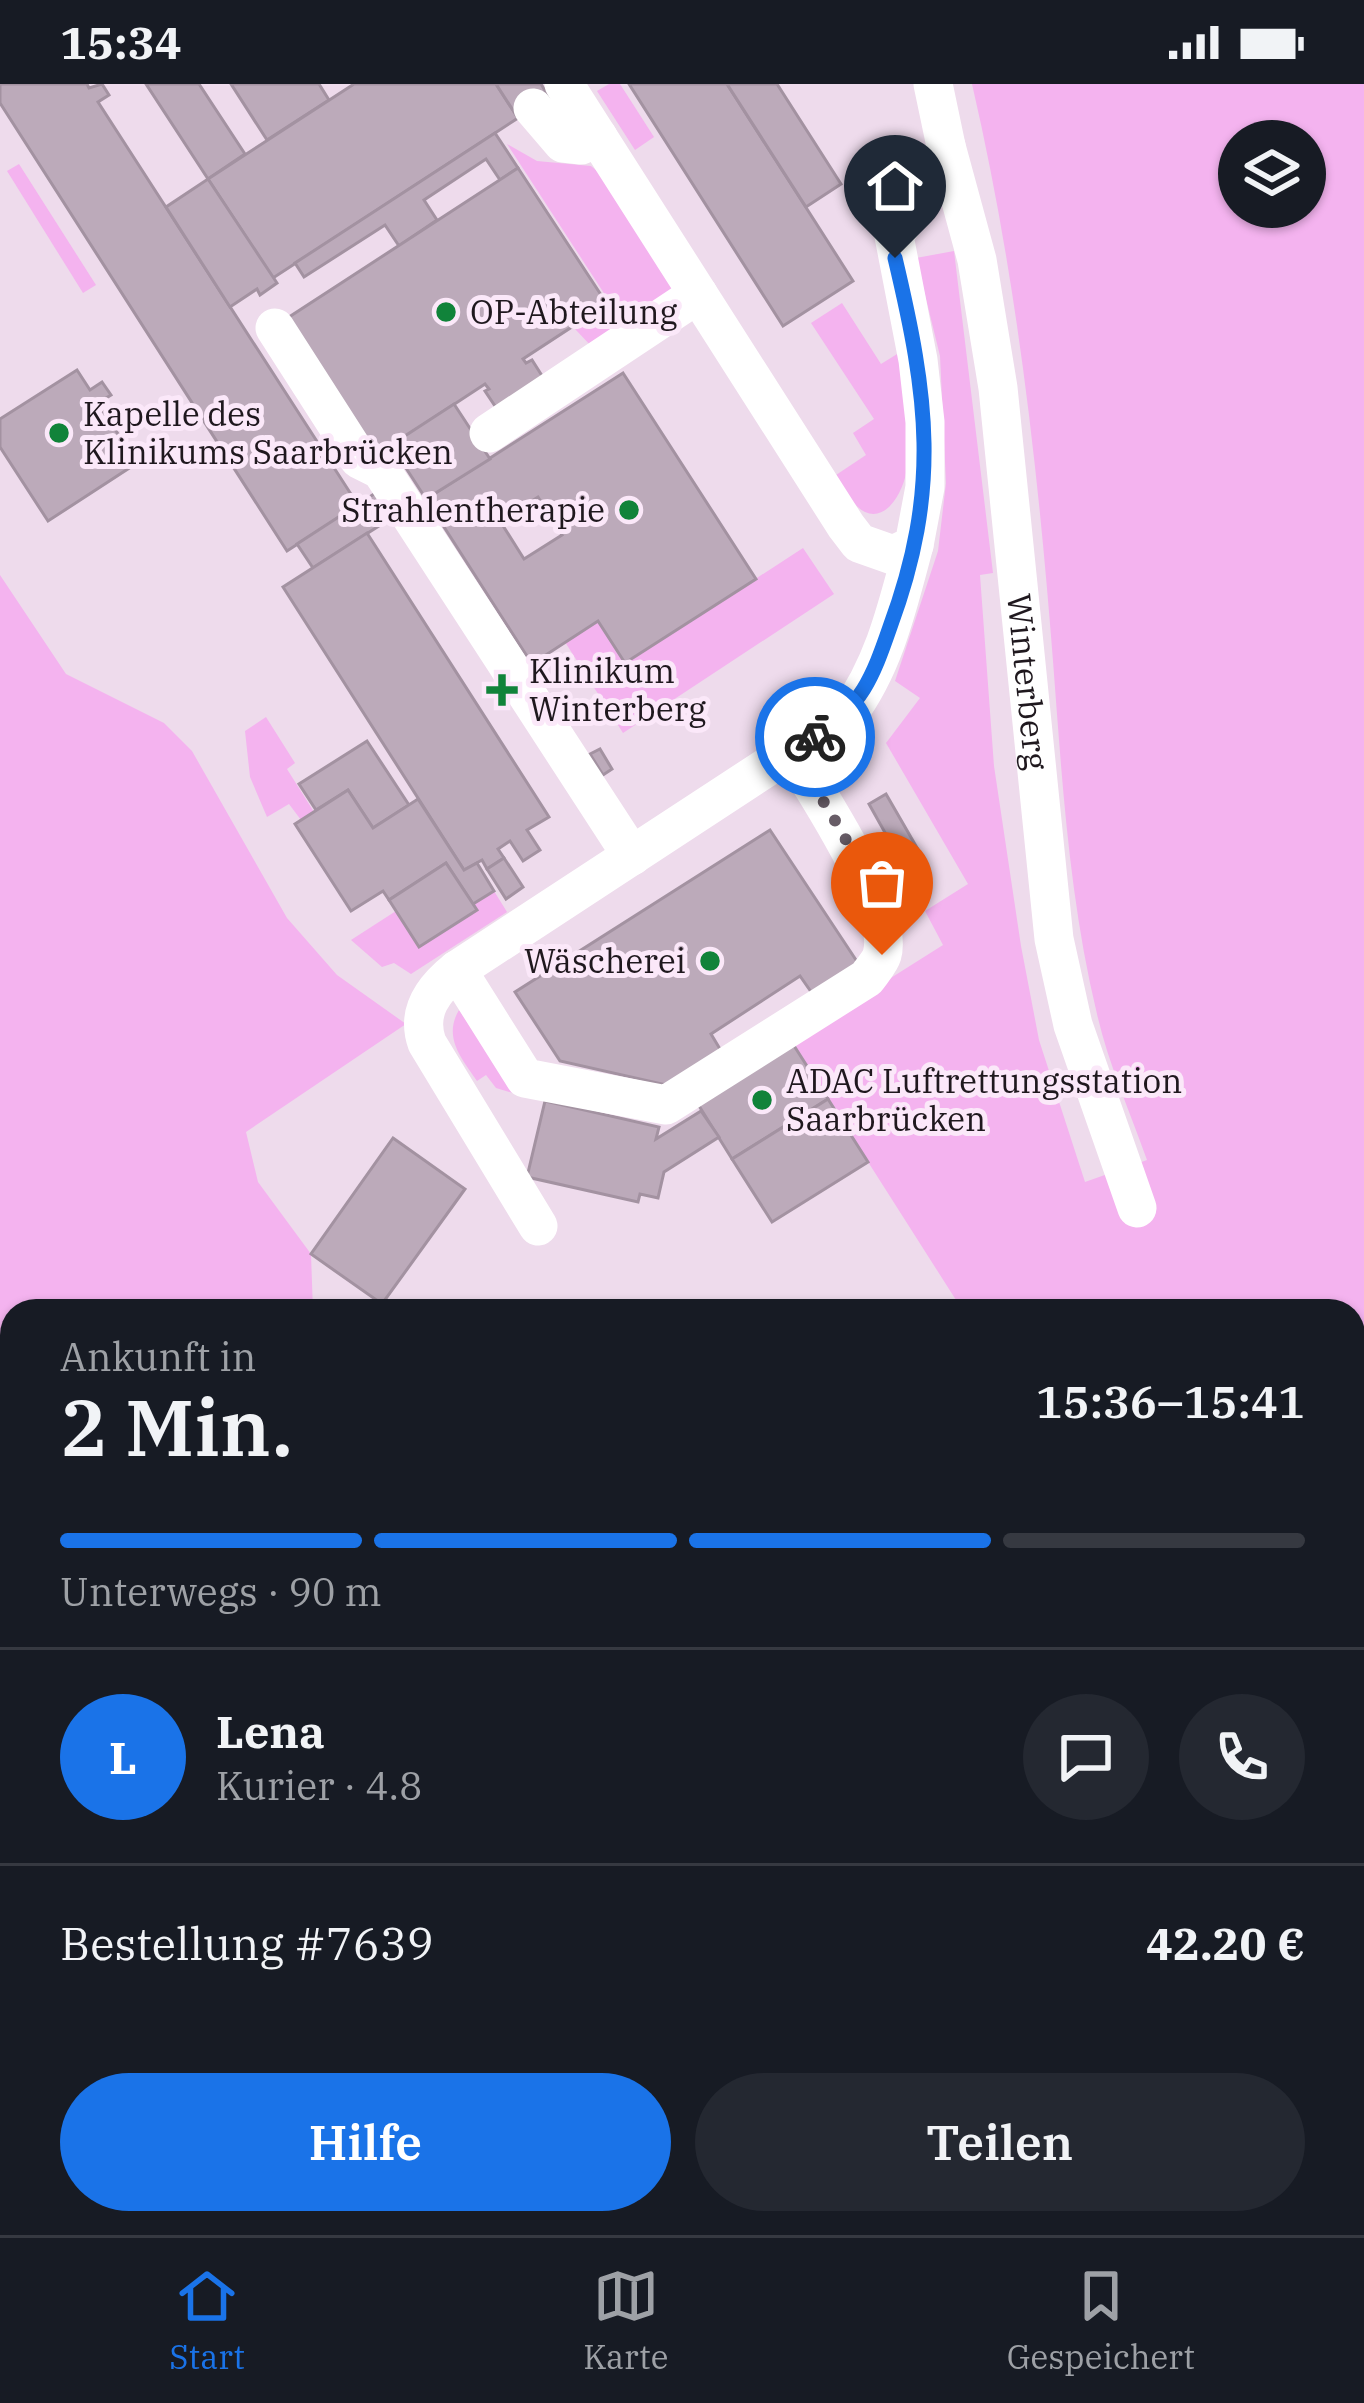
<!DOCTYPE html>
<html lang="de">
<meta charset="utf-8">
<style>
body{margin:0;font-family:"IBM Plex Serif",serif;background:#242831;color:#f1f3f6;height:100vh;display:flex;flex-direction:column;font-size:45px;white-space:nowrap}
*{box-sizing:border-box;margin:0}
p{font-size:39px;color:#9ea1a6}
.icon{flex:none;width:66px;height:66px;fill:none;stroke:currentColor;stroke-width:2;stroke-linecap:round;stroke-linejoin:round}
.map{position:relative;flex:1;overflow:hidden}
.panel{position:absolute;left:0px;top:1215px;width:1365px;height:936px;display:flex;flex-direction:column;background:#171b24;border-radius:36px 36px 0 0;box-shadow:0 3px 9px #0004}
.panel>*{flex:none}
.fabs{position:absolute;left:1218px;top:36px;display:grid;gap:24px}
.fabs a{display:grid;place-items:center;width:108px;height:108px;border-radius:50%;background:#171b24;box-shadow:0 3px 9px #0004;font-size:60px}
.pin{position:absolute;display:grid;place-items:center;width:102px;height:102px;color:#fff;margin:-123px -51px;border-radius:50% 50% 50% 0;rotate:-45deg;box-shadow:0 0 12px #0007}
.pin .icon{rotate:45deg}
.courier{position:absolute;display:grid;place-items:center;width:120px;height:120px;margin:-60px;border:9px solid #1a73e8;border-radius:50%;background:#fff;color:#222;box-shadow:0 3px 15px #0007}
.overview em{font-style:normal;font-weight:600}
.overview div{display:flex;flex-direction:column-reverse}
.overview{display:flex;align-items:center;justify-content:space-between;height:204px;padding:0 60px}
h1{font-size:78px;font-weight:600;line-height:90px}
.bar{display:grid;grid-template-columns:repeat(4,1fr);gap:18px 12px;align-content:center;height:144px;padding:0 60px}
.bar i{height:15px;border-radius:9px;background:#363941}
.bar .current{background:#1a73e8}
.bar p{grid-column:span 4}
.line{display:flex;align-items:center;gap:30px;padding:0 60px;border-top:3px solid #363941}
.line div{flex:1}
.round{display:grid;place-items:center;flex:none;width:126px;height:126px;border-radius:63px;background:#242831}
.cta{display:flex;gap:24px;margin-top:auto;padding:24px 60px}
.cta a{flex:1;height:138px;border-radius:72px;background:#1a73e8;color:#fff;font-size:48px;font-weight:600;line-height:138px;text-align:center}
.cta a+a{background:#242831;color:#f1f3f6}
.status{display:flex;justify-content:space-between;align-items:center;height:84px;padding:0 60px;background:#171b24;direction:ltr}
.status svg{height:33px;fill:currentColor}
.tabs{display:flex;justify-content:space-around;align-items:center;height:168px;border-top:3px solid #363941;background:#171b24;font-size:33px;color:#9ea1a6}
.tabs a{display:grid;justify-items:center;gap:6px}
.tabs .current{color:#1a73e8}
.map>svg:first-child{display:block}
.green{fill:#f4b3ef;fill-rule:evenodd}
.building{fill:#bcaaba;stroke:#a392a1;stroke-width:3;fill-rule:evenodd}
.lines{fill:none;stroke-linecap:round;stroke-linejoin:round}
.minor{stroke:#fff;stroke-width:39}
.done{stroke:#675c66;stroke-width:12;stroke-dasharray:0 21.6}
.route{stroke:#1a73e8;stroke-width:15}
.poi-dot{fill:#11833a;stroke:#fbe8f9;stroke-width:4.5}
.labels{text-anchor:middle;stroke-width:10;stroke-linejoin:round;paint-order:stroke}
.poi-label{font-size:33px;fill:#1f181e;stroke:#fbe8f9;text-anchor:start}
.street-label{font-size:33px;fill:#1f181e;stroke:#fbe8f9}
</style>
<div class="status"><b>15:34</b><svg viewBox="0 0 49 12"><path d="M0 12V9h3v3zM5 12V6h3v6zM10 12V3h3v9zM15 12V0h3v12zM26 1h20v11H26zM47 4h2v5h-2z"/></svg></div>
<div class="map">
<svg width="1364" height="2151" viewBox="0 0 1364 2151">
<rect width="100%" height="100%" fill="#eedbec"/>
<!-- green -->
<g class="green">
<path d="M609,0H620L654,53L635,66L597,7Z"/>
<path d="M972,0H1364V2151H0V491L66,590L164,639L192,667L287,834L337,891L406,940L246,1048L258,1098L311,1170L313,1227H12V2139H1353V1227H963L791,957L943,861L925,827L968,800L886,659L920,614L895,597L938,467L946,399L940,272L916,174L954,167L993,489L980,491L994,682L1021,862L1039,956L1085,1098L1147,1076C1130,1028 1108,979 1097,930C1069,814 1062,695 1053,577C1038,383 1016,190 972,0ZM1239,57H1305V123H1239Z"/>
<path d="M507,60L537,77L591,82L604,93L677,208L593,264L575,245L611,220Z"/>
<path d="M19,80L96,201L83,209L7,87Z"/>
<path d="M842,219L881,280L902,267C908,305 910,350 906,389C903,407 887,438 865,428C852,422 844,403 836,391L866,371L853,349L874,335L811,239Z"/>
<path d="M803,464L834,510L623,649L565,558L598,537L626,579Z"/>
<path d="M266,633L295,679L287,685L314,728L301,736L289,720L267,733L250,693L245,647Z"/>
<path d="M494,807L507,828L411,890L394,879L382,883L351,856L396,827L419,862L476,827L473,820Z"/>
<path d="M459,926L516,1010L496,1004L486,991L477,997C461,974 443,953 459,926Z"/>
</g>
<!-- building -->
<g class="building">
<path d="M0,0H87L89,4L102,0L109,11L98,18L358,421L287,467L0,19Z"/>
<path d="M146,0H199L245,70L208,95Z"/>
<path d="M231,0H319L329,16L267,56Z"/>
<path d="M354,0H496L518,34L273,194L208,95Z"/>
<path d="M496,0H541L549,13L518,34Z"/>
<path d="M629,0H727L853,197L783,242Z"/>
<path d="M727,0H777L841,100L806,123Z"/>
<path d="M495,49L518,84L500,96L486,75L424,116L437,136L399,162L385,141L304,193L295,179Z"/>
<path d="M518,84L607,220L523,275L526,279L532,276L546,298L499,328L485,307L489,305L485,300L374,373L286,235Z"/>
<path d="M208,95L277,199L260,211L257,205L230,223L166,123Z"/>
<path d="M77,286L90,306L102,298L111,311L98,319L137,379L48,437L0,363V335Z"/>
<path d="M623,289L756,495L625,579L598,537L532,580L426,415ZM538,413L562,451L524,475L500,437Z"/>
<path d="M454,320L490,375L426,415L391,361Z"/>
<path d="M377,408L393,433L313,484L297,460Z"/>
<path d="M367,449L549,733L527,746L540,766L523,777L510,757L498,765L504,774L487,785L482,776L464,786L283,503Z"/>
<path d="M367,657L409,721L373,744L348,706L316,726L299,700Z"/>
<path d="M600,665L612,685L603,691L590,670Z"/>
<path d="M348,706L373,744L418,715L464,786L477,779L494,807L473,820L446,779L389,816L383,807L351,827L295,740Z"/>
<path d="M886,710L920,769L902,779L869,720Z"/>
<path d="M770,746L860,882L814,912L800,892L711,950L723,970L675,1003L560,977L515,908Z"/>
<path d="M504,774L523,803L506,815L487,785Z"/>
<path d="M446,779L477,826L419,863L389,816Z"/>
<path d="M791,957L828,1015L732,1075L696,1017Z"/>
<path d="M828,1015L868,1078L772,1138L732,1075Z"/>
<path d="M545,1017L659,1043L656,1055L701,1027L719,1053L664,1088L658,1114L640,1110L638,1118L527,1093Z"/>
<path d="M393,1054L465,1105L382,1220L311,1170Z"/>
<path d="M1258,2139H1315L1304,2151H1247Z"/>
</g>
<g class="lines">
<!-- minor -->
<g class="minor">
<path d="M564,0L846,442L859,459L893,471L914,461L925,403V338L918,276L894,152L936,89L946,62L933,0"/>
<path d="M533,24L563,59L581,61L598,53"/>
<path id="s1" d="M946,62L977,176L998,304L1054,855L1073,941L1137,1124"/>
<path d="M275,244L359,375L381,386L632,772"/>
<path d="M489,349L698,210"/>
<path d="M457,886L525,994L666,1021L867,894C871,888 880,878 882,871C895,826 817,709 792,669"/>
<path d="M538,1142L427,959C416,928 433,905 457,886L848,630C885,580 898,520 914,461"/>
</g>
</g>
<g class="lines">
<!-- done -->
<path class="done" d="M815,653L792,669C831,729 880,798 882,871"/>
<!-- route -->
<path class="route" d="M815,653C862,621 872,595 890,543C941,405 928,313 895,174"/>
</g>
<!-- markers -->
<g class="poi-dot">
<circle cx="446" cy="228" r="12"/>
<circle cx="59" cy="349" r="12"/>
<circle cx="629" cy="426" r="12"/>
<path d="M496 588h12v12h12v12h-12v12h-12v-12h-12v-12h12z"/>
<circle cx="710" cy="877" r="12"/>
<circle cx="762" cy="1016" r="12"/>
</g>
<g class="labels">
<!-- poi labels -->
<g class="poi-label">
<text x="470" y="240">OP-Abteilung</text>
<text x="83" y="342">Kapelle des<tspan x="83" dy="38">Klinikums Saarbrücken</tspan></text>
<text x="605" y="438" text-anchor="end">Strahlentherapie</text>
<text x="529" y="599">Klinikum<tspan x="529" dy="38">Winterberg</tspan></text>
<text x="686" y="889" text-anchor="end">Wäscherei</text>
<text x="786" y="1009">ADAC Luftrettungsstation<tspan x="786" dy="38">Saarbrücken</tspan></text>
</g>
<!-- street labels -->
<g class="street-label">
<text dy="12" stroke="none"><textPath href="#s1" startOffset="543">Winterberg</textPath></text>
</g>
</g>
</svg>
<div class="fabs">
<a><svg class="icon" aria-label="layers" viewBox="0 0 24 24"><path d="M12 4l9 5-9 5-9-5zM3 14l9 5 9-5"/></svg></a>
</div>
<div class="pin" style="left:882px;top:871px;background:#ea580c"><svg class="icon" aria-label="bag" viewBox="0 0 24 24"><path d="M5 8h14l-1 12H6zM9 8a3 3 0 0 1 6 0"/></svg></div>
<div class="pin" style="left:895px;top:174px;background:#1f2937"><svg class="icon" aria-label="home" viewBox="0 0 24 24"><path d="M3 11l9-7 9 7M6 9v11h12V9"/></svg></div>
<div class="courier" style="left:815px;top:653px"><svg class="icon" aria-label="bike" viewBox="0 0 24 24"><circle cx="6" cy="16" r="4"/><circle cx="18" cy="16" r="4"/><path d="M6 16l4-8h5l3 8M10 8l3 8H6M13 5h3"/></svg></div>
<section class="panel">
<div class="overview"><div><h1>2 Min.</h1><p>Ankunft in</p></div><em>15:36–15:41</em></div>
<div class="bar"><i class="current"></i><i class="current"></i><i class="current"></i><i></i><p>Unterwegs · 90 m</p></div>
<div class="line" style="height:216px"><b class="round" style="background:#1a73e8;color:#fff">L</b><div><b>Lena</b><p>Kurier · 4.8</p></div><a class="round"><svg class="icon" aria-label="chat" viewBox="0 0 24 24"><path d="M4 5h16v11H9l-5 4z"/></svg></a><a class="round"><svg class="icon" aria-label="phone" viewBox="0 0 24 24"><path d="M5 4h4l2 5-3 2q2 4 5 5l2-3 5 2v4C11 20 4 13 5 4z"/></svg></a></div>
<div class="line" style="height:156px"><div>Bestellung #7639</div><b>42.20 €</b></div>
<div class="cta"><a>Hilfe</a><a>Teilen</a></div>
</section>
</div>
<nav class="tabs">
<a class="current"><svg class="icon" aria-label="home" viewBox="0 0 24 24"><path d="M3 11l9-7 9 7M6 9v11h12V9"/></svg>Start</a>
<a><svg class="icon" aria-label="map" viewBox="0 0 24 24"><path d="M3 6l6-2 6 2 6-2v14l-6 2-6-2-6 2zM9 4v14M15 6v14"/></svg>Karte</a>
<a><svg class="icon" aria-label="saved" viewBox="0 0 24 24"><path d="M7 4h10v16l-5-4-5 4z"/></svg>Gespeichert</a>
</nav>
